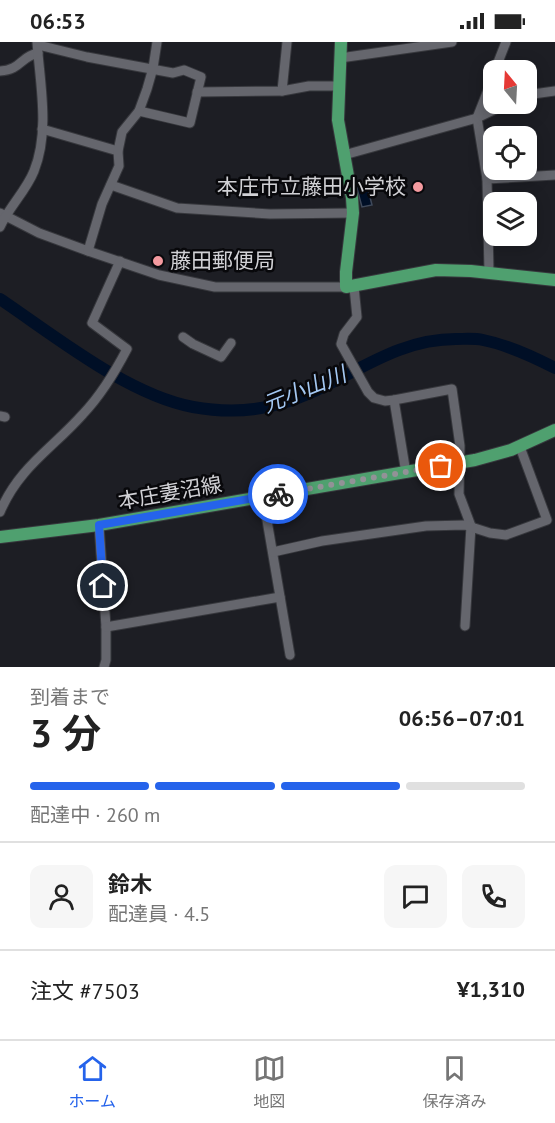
<!DOCTYPE html>
<html lang="ja">
<meta charset="utf-8">
<style>
body{margin:0;font-family:"PT Sans","Noto Sans JP",sans-serif;background:#f6f6f6;color:#222;height:100vh;display:flex;flex-direction:column;font-size:22px;white-space:nowrap}
*{box-sizing:border-box;margin:0}
p{font-size:20px;color:#767676}
.icon{flex:none;width:33px;height:33px;fill:none;stroke:currentColor;stroke-width:2;stroke-linecap:round;stroke-linejoin:round}
.map{position:relative;height:625px;overflow:hidden}
.side{display:flex;flex-direction:column;background:#fff;flex:1}
.side>*{flex:none}
.needle{width:39px;rotate:342deg}
.fabs{position:absolute;left:483px;top:18px;display:grid;gap:12px}
.fabs a{display:grid;place-items:center;width:54px;height:54px;border-radius:12px;background:#fff;box-shadow:0 3px 15px #0003;font-size:30px}
.pin{position:absolute;display:grid;place-items:center;width:51px;height:51px;color:#fff;margin:-26px;border:3px solid #fff;border-radius:50%;box-shadow:0 2px 6px #0007}
.courier{position:absolute;display:grid;place-items:center;width:60px;height:60px;margin:-30px;border:4px solid #2563eb;border-radius:50%;background:#fff;color:#222;box-shadow:0 2px 8px #0007}
.head em{font-style:normal;font-weight:700}
.head div{display:flex;flex-direction:column-reverse}
.head{display:flex;align-items:center;justify-content:space-between;height:102px;padding:0 30px}
h1{font-size:39px;font-weight:700;line-height:45px}
.bar{display:grid;grid-template-columns:repeat(4,1fr);gap:9px 6px;align-content:center;height:72px;padding:0 30px}
.bar i{height:8px;border-radius:4px;background:#e0e0e0}
.bar .selected{background:#2563eb}
.bar p{grid-column:span 4}
.line{display:flex;align-items:center;gap:15px;padding:0 30px;border-top:2px solid #e0e0e0}
.line div{flex:1}
.round{display:grid;place-items:center;flex:none;width:63px;height:63px;border-radius:12px;background:#f6f6f6}
.status{display:flex;justify-content:space-between;align-items:center;height:42px;padding:0 30px;background:#fff;direction:ltr}
.status svg{height:16px;fill:currentColor}
.menu{display:flex;justify-content:space-around;align-items:center;height:84px;border-top:2px solid #e0e0e0;background:#fff;font-size:16px;color:#767676}
.menu a{display:grid;justify-items:center;gap:3px}
.menu .selected{color:#2563eb}
.map>svg:first-child{display:block}
.water{fill:#000f26;stroke:#3f495a;stroke-width:1.5}
.lines{fill:none;stroke-linecap:round;stroke-linejoin:round}
.river{stroke:#000f26;stroke-width:12}
.minor-casing{stroke:#37383d;stroke-width:11}
.major-casing{stroke:#37383d;stroke-width:14}
.minor{stroke:#65666d;stroke-width:9}
.major{stroke:#4fa06f;stroke-width:12}
.done{stroke:#929297;stroke-width:6;stroke-dasharray:0 10.8}
.route{stroke:#2563eb;stroke-width:8}
.poi-dot{fill:#f49a9f;stroke:#08080b;stroke-width:2}
.labels{text-anchor:middle;stroke-width:5;stroke-linejoin:round;paint-order:stroke}
.poi-label{font-size:21px;fill:#d1d1d5;stroke:#08080b;text-anchor:end}
.street-label{font-size:21px;fill:#d1d1d5;stroke:#08080b}
.water-label{font-size:22px;font-style:italic;fill:#a3c7f2;stroke:#08080b}
</style>
<div class="status"><b>06:53</b><svg viewBox="0 0 49 12"><path d="M0 12V9h3v3zM5 12V6h3v6zM10 12V3h3v9zM15 12V0h3v12zM26 1h20v11H26zM47 4h2v5h-2z"/></svg></div>
<div class="map">
<svg width="555" height="625" viewBox="0 0 555 625">
<rect width="100%" height="100%" fill="#1d1e24"/>
<!-- water -->
<path class="water" d="M366,140L372,163L362,165L356,143Z"/>
<g class="lines">
<!-- river -->
<path class="river" d="M0,257C55,294 128,353 193,365C221,370 251,370 279,362C342,345 387,297 456,297C465,297 474,296 483,298C508,303 532,314 555,326"/>
<!-- minor casing -->
<g class="minor-casing">
<g id="minor">
<path d="M38,3L87,15L173,31L184,28L201,35L190,81L139,69"/>
<path d="M340,16L452,0"/>
<path d="M495,28L506,0"/>
<path d="M0,29C21,28 21,14 38,11"/>
<path d="M282,49L287,0"/>
<path d="M197,50L282,49L309,44H338"/>
<path d="M526,53L555,49"/>
<path d="M42,87L118,109"/>
<path d="M344,113L477,76L506,62"/>
<path d="M487,137L555,133"/>
<path d="M111,143L177,166L270,172L353,171"/>
<path d="M0,171L39,191L88,209L159,233L215,245H346"/>
<path d="M0,185C9,165 26,149 34,129C50,89 40,42 37,0"/>
<path d="M88,209L102,162L119,124L118,109L122,90L139,69L147,47L153,26L157,0"/>
<path d="M489,230L487,137L477,76L494,33"/>
<path d="M354,245L357,275L344,292L341,302L368,350L374,356L385,359L394,358L452,347L460,404L459,452L471,484L465,584"/>
<path d="M183,295L193,302L221,315L231,301"/>
<path d="M394,358L406,431"/>
<path d="M0,374L5,375"/>
<path d="M263,455L290,613"/>
<path d="M0,470C19,425 52,407 83,372C101,353 115,330 127,307L92,281L120,219"/>
<path d="M99,483L106,585V618L104,625"/>
<path d="M273,510L322,499L426,484L465,483L490,491L506,493L547,478L520,405"/>
<path d="M106,585L280,555"/>
</g>
</g>
<!-- major casing -->
<g class="major-casing">
<g id="major">
<path d="M341,0L338,78L352,156L353,171L346,230V245L436,228L471,229L555,238"/>
<path d="M0,495L99,483L475,418L511,408L555,388"/>
</g>
</g>
<!-- minor -->
<use href="#minor" class="minor"/>
<!-- major -->
<use href="#major" class="major"/>
</g>
<g class="lines">
<!-- done -->
<path class="done" d="M278,452L441,424"/>
<!-- route -->
<path class="route" d="M103,544L99,483L278,452"/>
</g>
<!-- markers -->
<g class="poi-dot">
<circle cx="418" cy="145" r="6"/>
<circle cx="158" cy="219" r="6"/>
</g>
<g class="labels">
<!-- poi labels -->
<g class="poi-label">
<text x="406" y="152">本庄市立藤田小学校</text>
<text x="170" y="226" text-anchor="start">藤田郵便局</text>
</g>
<!-- street labels -->
<g class="street-label">
<text transform="translate(170 451) rotate(-10)" y="7">本庄妻沼線</text>
</g>
<!-- water labels -->
<g class="water-label">
<text transform="translate(304 347) rotate(-22)" y="8">元小山川</text>
</g>
</g>
</svg>
<div class="fabs">
<a><svg class="needle" viewBox="-14 -14 28 28"><path d="M0-13l5 13h-10z" fill="#e53935"/><path d="M0 13l5-13h-10z" fill="#767676"/></svg></a>
<a><svg class="icon" aria-label="locate" viewBox="0 0 24 24"><circle cx="12" cy="12" r="6"/><path d="M12 2v4M12 18v4M2 12h4M18 12h4"/></svg></a>
<a><svg class="icon" aria-label="layers" viewBox="0 0 24 24"><path d="M12 4l9 5-9 5-9-5zM3 14l9 5 9-5"/></svg></a>
</div>
<div class="pin" style="left:441px;top:424px;background:#ea580c"><svg class="icon" aria-label="bag" viewBox="0 0 24 24"><path d="M5 8h14l-1 12H6zM9 8a3 3 0 0 1 6 0"/></svg></div>
<div class="pin" style="left:103px;top:544px;background:#1f2937"><svg class="icon" aria-label="home" viewBox="0 0 24 24"><path d="M3 11l9-7 9 7M6 9v11h12V9"/></svg></div>
<div class="courier" style="left:278px;top:452px"><svg class="icon" aria-label="bike" viewBox="0 0 24 24"><circle cx="6" cy="16" r="4"/><circle cx="18" cy="16" r="4"/><path d="M6 16l4-8h5l3 8M10 8l3 8H6M13 5h3"/></svg></div>
</div>
<section class="side">
<div class="head"><div><h1>3 分</h1><p>到着まで</p></div><em>06:56–07:01</em></div>
<div class="bar"><i class="selected"></i><i class="selected"></i><i class="selected"></i><i></i><p>配達中 · 260 m</p></div>
<div class="line" style="height:108px"><a class="round"><svg class="icon" aria-label="person" viewBox="0 0 24 24"><circle cx="12" cy="8" r="4"/><path d="M4 21q1-7 8-7t8 7"/></svg></a><div><b>鈴木</b><p>配達員 · 4.5</p></div><a class="round"><svg class="icon" aria-label="chat" viewBox="0 0 24 24"><path d="M4 5h16v11H9l-5 4z"/></svg></a><a class="round"><svg class="icon" aria-label="phone" viewBox="0 0 24 24"><path d="M5 4h4l2 5-3 2q2 4 5 5l2-3 5 2v4C11 20 4 13 5 4z"/></svg></a></div>
<div class="line" style="height:78px"><div>注文 #7503</div><b>¥1,310</b></div>
</section>
<nav class="menu">
<a class="selected"><svg class="icon" aria-label="home" viewBox="0 0 24 24"><path d="M3 11l9-7 9 7M6 9v11h12V9"/></svg>ホーム</a>
<a><svg class="icon" aria-label="map" viewBox="0 0 24 24"><path d="M3 6l6-2 6 2 6-2v14l-6 2-6-2-6 2zM9 4v14M15 6v14"/></svg>地図</a>
<a><svg class="icon" aria-label="saved" viewBox="0 0 24 24"><path d="M7 4h10v16l-5-4-5 4z"/></svg>保存済み</a>
</nav>
